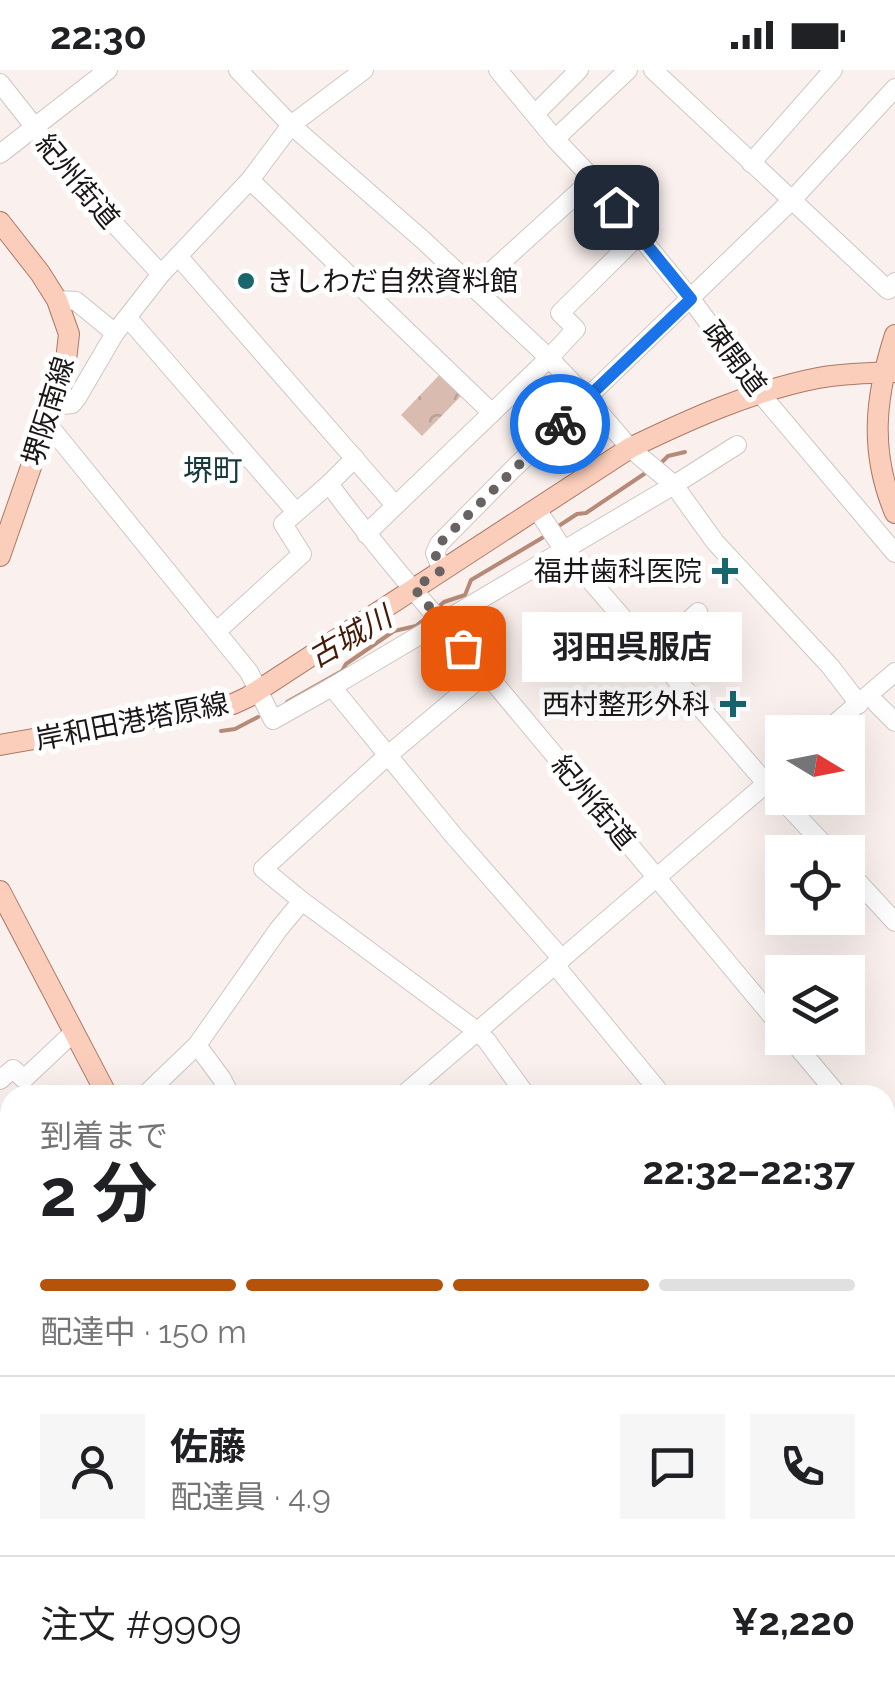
<!DOCTYPE html>
<html lang="ja">
<meta charset="utf-8">
<style>
body{margin:0;font-family:Raleway,"Noto Sans JP",sans-serif;background:#f6f6f6;color:#202124;height:100vh;display:flex;flex-direction:column;font-size:38px;white-space:nowrap}
*{box-sizing:border-box;margin:0}
p{font-size:32px;color:#757577}
.icon{flex:none;width:55px;height:55px;fill:none;stroke:currentColor;stroke-width:2;stroke-linecap:round;stroke-linejoin:round}
.map{position:relative;flex:1;overflow:hidden}
.drawer{position:absolute;left:0px;top:1015px;width:895px;height:622px;display:flex;flex-direction:column;background:#fff;border-radius:30px 30px 0 0;box-shadow:0 10px 40px #0002}
.drawer>*{flex:none}
.needle{width:65px;rotate:100deg}
.fabs{position:absolute;left:765px;top:645px;display:grid;gap:20px}
.fabs a{display:grid;place-items:center;width:100px;height:100px;border-radius:0px;background:#fff;box-shadow:0 10px 40px #0002;font-size:50px}
.pin{position:absolute;display:grid;place-items:center;width:85px;height:85px;color:#fff;margin:-42px;border-radius:20px;box-shadow:0 5px 15px #0006}
.courier{position:absolute;display:grid;place-items:center;width:100px;height:100px;margin:-50px;border:8px solid #1a73e8;border-radius:50%;background:#fff;color:#222;box-shadow:0 2px 12px #0007}
.bubble{position:absolute;height:70px;border-radius:0px;background:#fff;box-shadow:0 10px 40px #0002;font-size:32px;font-weight:700;line-height:70px;text-align:center}
.overview em{font-style:normal;font-weight:700}
.overview div{display:flex;flex-direction:column-reverse}
.overview{display:flex;align-items:center;justify-content:space-between;height:170px;padding:0 40px}
h1{font-size:65px;font-weight:700;line-height:75px}
.bar{display:grid;grid-template-columns:repeat(4,1fr);gap:15px 10px;align-content:center;height:120px;padding:0 40px}
.bar i{height:12px;border-radius:8px;background:#e0e0e0}
.bar .active{background:#b45309}
.bar p{grid-column:span 4}
.line{display:flex;align-items:center;gap:25px;padding:0 40px;border-top:2px solid #e0e0e0}
.line div{flex:1}
.round{display:grid;place-items:center;flex:none;width:105px;height:105px;border-radius:0px;background:#f6f6f6}
.status{display:flex;justify-content:space-between;align-items:center;height:70px;padding:0 50px;background:#fff;direction:ltr}
.status svg{height:28px;fill:currentColor}
.map>svg:first-child{display:block}
.forest{fill:url(#forest-crowns)}
.lines{fill:none;stroke-linecap:round;stroke-linejoin:round}
.stream{stroke:#b68a78;stroke-width:4}
.minor-casing{stroke:#cec6c3;stroke-width:20}
.major-casing{stroke:#ab7865;stroke-width:22}
.minor{stroke:#fff;stroke-width:18}
.major{stroke:#fbcebc;stroke-width:20}
.done{stroke:#686362;stroke-width:10;stroke-dasharray:0 18}
.route{stroke:#1a73e8;stroke-width:12}
.poi-dot{fill:#19666d;stroke:#fff;stroke-width:4}
.labels{text-anchor:middle;stroke-width:10;stroke-linejoin:round;paint-order:stroke}
.street-label{font-size:28px;fill:#1a1716;stroke:#fff}
.poi-label{font-size:28px;fill:#1a1716;stroke:#fff;text-anchor:end}
.neighbourhood-label{font-size:30px;fill:#193b3f;stroke:#fff}
.water-label{font-size:30px;font-style:italic;fill:#451b08;stroke:#fff}
</style>
<div class="status"><b>22:30</b><svg viewBox="0 0 49 12"><path d="M0 12V9h3v3zM5 12V6h3v6zM10 12V3h3v9zM15 12V0h3v12zM26 1h20v11H26zM47 4h2v5h-2z"/></svg></div>
<div class="map">
<svg width="895" height="1636" viewBox="0 0 895 1636">
<defs>
<pattern id="forest-crowns" width="20" height="18" patternUnits="userSpaceOnUse" patternTransform="scale(2.5)"><rect width="20" height="18" fill="#d9bbaf"/><path d="M2 6a3 3 0 1 1 6 0M12 15a3 3 0 1 1 6 0" fill="none" stroke="#baa096"/></pattern>
</defs>
<rect width="100%" height="100%" fill="#faf1ee"/>
<!-- forest -->
<path class="forest" d="M446,298L466,321L422,366L401,345Z"/>
<g class="lines">
<!-- stream -->
<g class="stream">
<path d="M660,394L668,386L685,382"/>
<path d="M554,459L577,444L586,443L647,402"/>
<path d="M437,538L444,532L465,525L471,510L547,465"/>
<path d="M287,632L342,601L346,594L394,561L416,556L426,548"/>
<path d="M221,661L235,659L258,647"/>
</g>
<!-- minor casing -->
<g class="minor-casing">
<g id="minor">
<path d="M238,0L291,55L423,170L549,288L587,328L630,378L674,415L715,472L830,596L859,634"/>
<path d="M498,0L555,69L593,109L691,229L759,322L895,483"/>
<path d="M653,0L888,220L895,212"/>
<path d="M0,13L94,132L161,204"/>
<path d="M535,44L579,0"/>
<path d="M555,69L628,0"/>
<path d="M0,84L108,0"/>
<path d="M751,93L833,0"/>
<path d="M250,110L492,343"/>
<path d="M178,186L395,435"/>
<path d="M473,218L593,109"/>
<path d="M57,230L76,231L115,263"/>
<path d="M128,248L296,442"/>
<path d="M53,336L72,334L77,328L115,263L161,204L250,110L291,55L364,0"/>
<path d="M45,358L55,363L249,602L273,650L332,617L674,415L737,375"/>
<path d="M329,414C378,480 431,542 486,603L782,958"/>
<path d="M538,441L563,479L766,713L831,782"/>
<path d="M366,464L549,288L576,259L560,243L639,165"/>
<path d="M442,500L435,483L439,474L512,400L793,129L895,18"/>
<path d="M217,561L302,484L283,454L329,414L355,388"/>
<path d="M654,583L698,542"/>
<path d="M486,603L387,686L263,799L302,831L477,961L487,971L526,1025"/>
<path d="M332,617L454,766L562,889"/>
<path d="M876,633L895,652"/>
<path d="M825,662L895,602"/>
<path d="M848,801L895,852"/>
<path d="M555,895L662,1025"/>
<path d="M790,968L838,1025"/>
<path d="M197,975L222,1009L230,1025"/>
<path d="M0,1010L13,999L24,1009L74,962"/>
<path d="M145,1025L197,975L278,860L302,831"/>
<path d="M403,1025L782,700"/>
<path d="M0,1050L10,1059"/>
<path d="M885,1081L895,1093"/>
<path d="M885,1122L895,1112"/>
<path d="M0,1133L10,1116"/>
<path d="M0,1177L10,1192"/>
<path d="M885,1265L895,1254"/>
<path d="M0,1270L10,1265"/>
<path d="M885,1388L895,1379"/>
<path d="M885,1397L895,1407"/>
<path d="M0,1431L10,1429"/>
<path d="M885,1446L895,1436"/>
<path d="M0,1498L10,1492"/>
<path d="M885,1512L888,1504"/>
<path d="M885,1546L895,1556"/>
<path d="M885,1583L895,1573"/>
<path d="M225,1628L236,1636"/>
<path d="M355,1628L366,1636"/>
<path d="M688,1628L695,1636"/>
<path d="M777,1628L780,1636"/>
<path d="M143,1636L146,1628"/>
<path d="M828,1636L838,1628"/>
</g>
</g>
<!-- major casing -->
<g class="major-casing">
<g id="major">
<path d="M0,152L40,203L57,230L69,264L65,299L0,486"/>
<path d="M895,265C875,327 869,381 895,443"/>
<path d="M0,675L233,634L248,627L630,378C690,349 752,321 818,308C843,303 869,303 895,302"/>
<path d="M0,821L107,1025"/>
<path d="M462,1628L467,1636"/>
<path d="M324,1636L334,1628"/>
</g>
</g>
<!-- minor -->
<use href="#minor" class="minor"/>
<!-- major -->
<use href="#major" class="major"/>
</g>
<g class="lines">
<!-- done -->
<path class="done" d="M463,578L414,518L442,500L435,484L439,474L560,354"/>
<!-- route -->
<path class="route" d="M560,354L691,229L616,137"/>
</g>
<!-- markers -->
<g class="poi-dot">
<circle cx="246" cy="211" r="10"/>
<path d="M720 486h10v10h10v10h-10v10h-10v-10h-10v-10h10z"/>
<path d="M728 619h10v10h10v10h-10v10h-10v-10h-10v-10h10z"/>
</g>
<g class="labels">
<!-- street labels -->
<g class="street-label">
<text transform="translate(78 111) rotate(50)" y="10">紀州街道</text>
<text transform="translate(735 288) rotate(53)" y="10">疎開道</text>
<text transform="translate(48 341) rotate(-73)" y="10">堺阪南線</text>
<text transform="translate(132 651) rotate(-11)" y="10">岸和田港塔原線</text>
<text transform="translate(594 732) rotate(50)" y="10">紀州街道</text>
</g>
<!-- poi labels -->
<g class="poi-label">
<text x="266" y="221" text-anchor="start">きしわだ自然資料館</text>
<text x="702" y="511">福井歯科医院</text>
<text x="710" y="644">西村整形外科</text>
</g>
<!-- neighbourhood labels -->
<g class="neighbourhood-label">
<text x="213" y="411">堺町</text>
</g>
<!-- water labels -->
<g class="water-label">
<text transform="translate(350 567) rotate(-30)" y="10">古城川</text>
</g>
</g>
</svg>
<div class="fabs">
<a><svg class="needle" viewBox="-14 -14 28 28"><path d="M0-13l5 13h-10z" fill="#e53935"/><path d="M0 13l5-13h-10z" fill="#757577"/></svg></a>
<a><svg class="icon" aria-label="locate" viewBox="0 0 24 24"><circle cx="12" cy="12" r="6"/><path d="M12 2v4M12 18v4M2 12h4M18 12h4"/></svg></a>
<a><svg class="icon" aria-label="layers" viewBox="0 0 24 24"><path d="M12 4l9 5-9 5-9-5zM3 14l9 5 9-5"/></svg></a>
</div>
<div class="pin" style="left:463px;top:578px;background:#ea580c"><svg class="icon" aria-label="bag" viewBox="0 0 24 24"><path d="M5 8h14l-1 12H6zM9 8a3 3 0 0 1 6 0"/></svg></div>
<div class="pin" style="left:616px;top:137px;background:#1f2937"><svg class="icon" aria-label="home" viewBox="0 0 24 24"><path d="M3 11l9-7 9 7M6 9v11h12V9"/></svg></div>
<div class="courier" style="left:560px;top:354px"><svg class="icon" aria-label="bike" viewBox="0 0 24 24"><circle cx="6" cy="16" r="4"/><circle cx="18" cy="16" r="4"/><path d="M6 16l4-8h5l3 8M10 8l3 8H6M13 5h3"/></svg></div>
<div class="bubble" style="left:522px;top:542px;width:220px">羽田呉服店</div>
<section class="drawer">
<div class="overview"><div><h1>2 分</h1><p>到着まで</p></div><em>22:32–22:37</em></div>
<div class="bar"><i class="active"></i><i class="active"></i><i class="active"></i><i></i><p>配達中 · 150 m</p></div>
<div class="line" style="height:180px"><a class="round"><svg class="icon" aria-label="person" viewBox="0 0 24 24"><circle cx="12" cy="8" r="4"/><path d="M4 21q1-7 8-7t8 7"/></svg></a><div><b>佐藤</b><p>配達員 · 4.9</p></div><a class="round"><svg class="icon" aria-label="chat" viewBox="0 0 24 24"><path d="M4 5h16v11H9l-5 4z"/></svg></a><a class="round"><svg class="icon" aria-label="phone" viewBox="0 0 24 24"><path d="M5 4h4l2 5-3 2q2 4 5 5l2-3 5 2v4C11 20 4 13 5 4z"/></svg></a></div>
<div class="line" style="height:130px"><div>注文 #9909</div><b>¥2,220</b></div>
</section>
</div>
